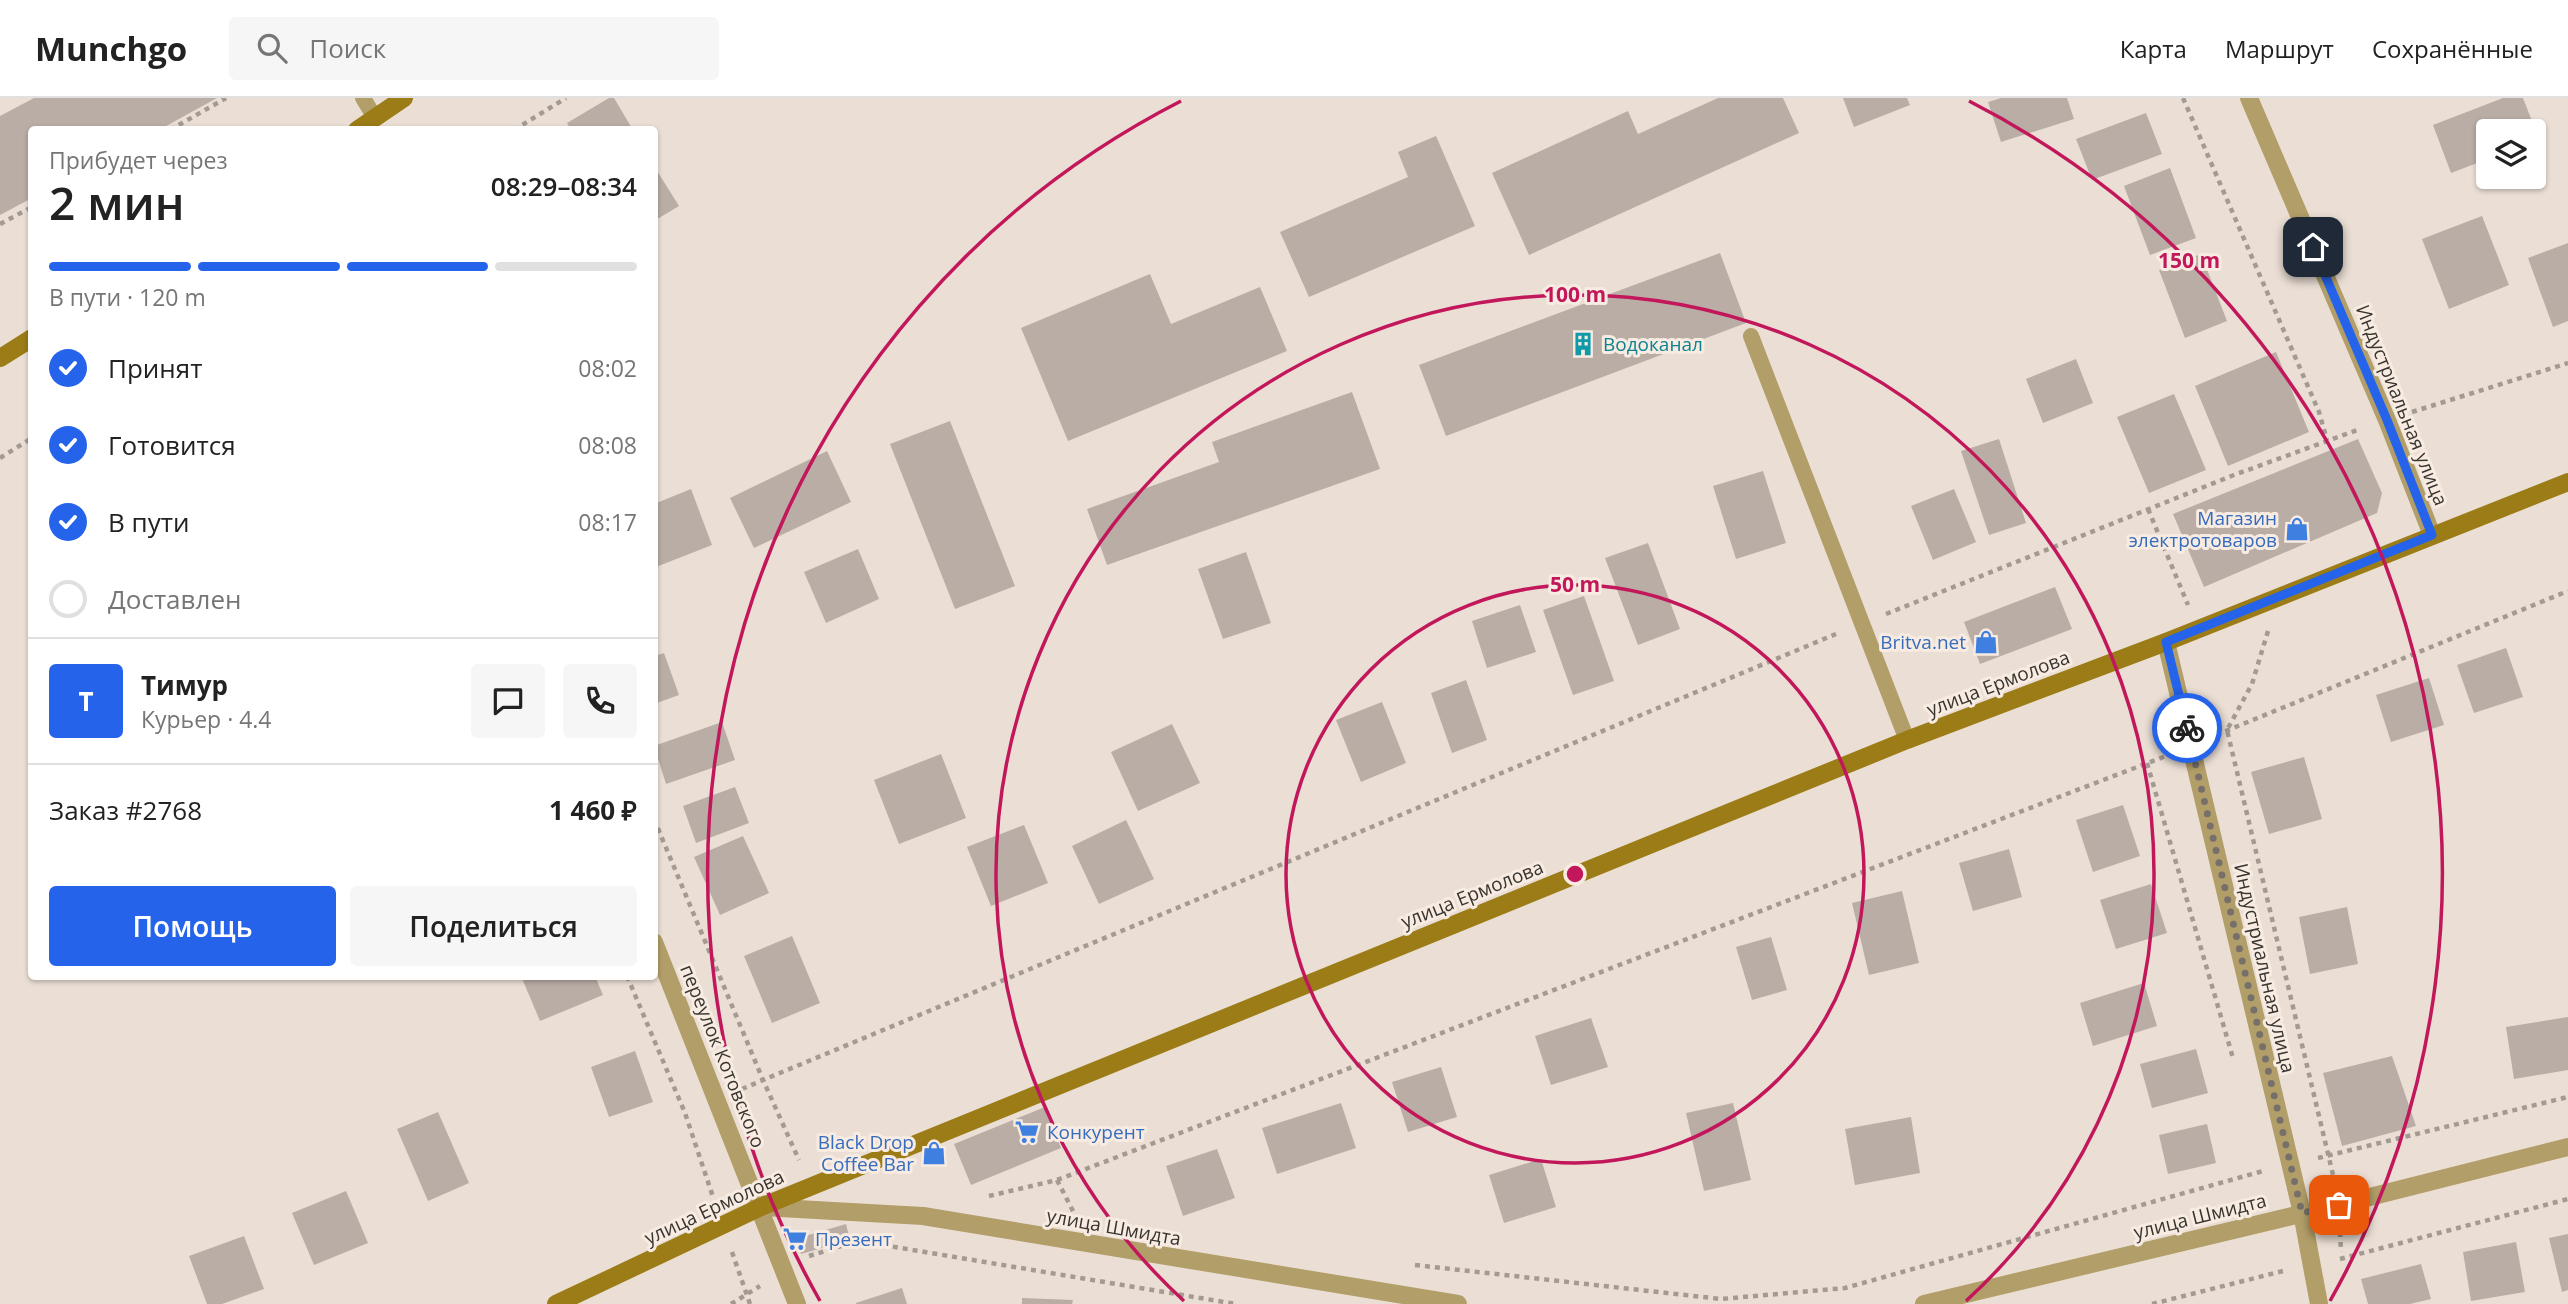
<!DOCTYPE html>
<html lang="ru">
<meta charset="utf-8">
<style>
body{margin:0;font-family:"Open Sans",sans-serif;background:#f6f6f6;color:#222;height:100vh;display:flex;flex-direction:column;font-size:26px;white-space:nowrap}
*{box-sizing:border-box;margin:0}
p{font-size:23px;color:#767676}
.icon{flex:none;width:38px;height:38px;fill:none;stroke:currentColor;stroke-width:2;stroke-linecap:round;stroke-linejoin:round}
.map{position:relative;flex:1;overflow:hidden}
.details{position:absolute;left:28px;top:28px;width:630px;height:854px;display:flex;flex-direction:column;background:#fff;border-radius:7px;box-shadow:0 2px 5px #0004}
.details>*{flex:none}
.tools{position:absolute;left:2476px;top:21px;display:grid;gap:14px}
.tools a{display:grid;place-items:center;width:70px;height:70px;border-radius:7px;background:#fff;box-shadow:0 2px 5px #0004;font-size:35px}
.pin{position:absolute;display:grid;place-items:center;width:60px;height:60px;color:#fff;margin:-30px;border-radius:14px;box-shadow:0 4px 10px #0006}
.courier{position:absolute;display:grid;place-items:center;width:70px;height:70px;margin:-35px;border:5px solid #2563eb;border-radius:50%;background:#fff;color:#222;box-shadow:0 2px 9px #0007}
.overview em{font-style:normal;font-weight:600}
.overview div{display:flex;flex-direction:column-reverse}
.overview{display:flex;align-items:center;justify-content:space-between;height:119px;padding:0 21px}
h1{font-size:46px;font-weight:600;line-height:52px}
.bar{display:grid;grid-template-columns:repeat(4,1fr);gap:10px 7px;align-content:center;height:84px;padding:0 21px}
.bar i{height:9px;border-radius:5px;background:#e0e0e0}
.bar .current{background:#2563eb}
.bar p{grid-column:span 4}
.line{display:flex;align-items:center;gap:18px;padding:0 21px;border-top:2px solid #e0e0e0}
.line div{flex:1}
.round{display:grid;place-items:center;flex:none;width:74px;height:74px;border-radius:7px;background:#f6f6f6}
ol{padding:0 21px;list-style:none}
li{display:flex;align-items:center;gap:21px;height:77px}
li p{margin-inline-start:auto}
li .icon{padding:7px;border-radius:50%;background:#2563eb;color:#fff;stroke-width:4}
li:last-child{color:#767676}
li i{width:38px;height:38px;border:4px solid #e0e0e0;border-radius:50%}
.action{display:flex;gap:14px;margin-top:auto;padding:14px 21px}
.action a{flex:1;height:80px;border-radius:7px;background:#2563eb;color:#fff;font-size:28px;font-weight:600;line-height:80px;text-align:center}
.action a+a{background:#f6f6f6;color:#222}
header{display:flex;align-items:center;gap:42px;box-sizing:border-box;height:98px;padding:0 35px;background:#fff;border-bottom:2px solid #e0e0e0}
header strong{font-size:33px}
nav{display:flex;gap:38px;margin-inline-start:auto;font-size:24px}
.search{width:490px;height:63px;background:#f6f6f6;display:flex;align-items:center;gap:18px;box-sizing:border-box;padding:0 24px;border-radius:7px;color:#767676;font-size:26px}
.map>svg:first-child{display:block}
.building{fill:#baada5}
.lines{fill:none;stroke-linecap:round;stroke-linejoin:round}
.path{stroke:#a39a93;stroke-width:4.5;stroke-dasharray:5 5;stroke-linecap:butt}
.lane{stroke:#b29e68;stroke-width:16}
.street{stroke:#b29e68;stroke-width:18}
.secondary{stroke:#9b7c17;stroke-width:18}
.done{stroke:#77706a;stroke-width:7;stroke-dasharray:0 12.6}
.route{stroke:#2563eb;stroke-width:9}
.ring{fill:none;stroke:#c2185b;stroke-width:3.5}
.labels{text-anchor:middle;stroke-width:6;stroke-linejoin:round;paint-order:stroke}
.culture-label{font-size:19px;fill:#0d838f;stroke:#f8ece2;text-anchor:start}
.street-label{font-size:19px;fill:#383430;stroke:#f8ece2}
.shop-label{font-size:19px;fill:#366cbe;stroke:#f8ece2;text-anchor:end}
.centre{fill:#c2185b;stroke:#f8ece2;stroke-width:3.5}
.ring-label{font-size:21px;text-anchor:middle;font-weight:bold;fill:#c2185b;stroke:#f8ece2;stroke-width:6;stroke-linejoin:round;paint-order:stroke}
</style>
<header>
<strong>Munchgo</strong>
<div class="search"><svg class="icon" aria-label="search" viewBox="0 0 24 24"><circle cx="10" cy="10" r="6"/><path d="M15 15l6 6"/></svg>Поиск</div>
<nav><a>Карта</a><a>Маршрут</a><a>Сохранённые</a></nav>
</header>
<div class="map">
<svg width="2568" height="1206" viewBox="0 0 2568 1206">
<rect width="100%" height="100%" fill="#ebdfd5"/>
<!-- building -->
<g class="building">
<path d="M34,0H217L159,32H32V100L0,117V18Z"/>
<path d="M609,0H614L633,32H571L567,25Z"/>
<path d="M1718,0H1783L1799,35L1529,157L1492,75L1628,13L1638,36Z"/>
<path d="M1843,0H1907L1910,7L1854,29Z"/>
<path d="M2001,0H2067L2074,21L2001,44L1988,4Z"/>
<path d="M2503,0H2523L2539,41L2534,44V33H2488V61L2451,75L2433,27Z"/>
<path d="M2146,15L2162,56L2092,82L2076,41Z"/>
<path d="M1436,38L1475,128L1309,199L1280,134L1408,79L1398,54Z"/>
<path d="M654,68L679,108L654,123Z"/>
<path d="M2170,70L2196,140L2150,157L2124,88Z"/>
<path d="M2482,118L2509,187L2449,211L2422,141Z"/>
<path d="M2568,145V223L2553,229L2528,160Z"/>
<path d="M1720,155L1746,225L1446,338L1419,267Z"/>
<path d="M2201,156L2227,223L2185,240L2159,172Z"/>
<path d="M1150,176L1171,226L1260,189L1287,253L1068,343L1021,230Z"/>
<path d="M2276,254L2309,334L2228,368L2195,288Z"/>
<path d="M2076,261L2093,305L2043,325L2026,281Z"/>
<path d="M1352,294L1380,371L1107,467L1087,411L1219,364L1212,344Z"/>
<path d="M2174,296L2206,372L2149,395L2117,319Z"/>
<path d="M950,323L1015,488L955,511L890,346Z"/>
<path d="M1999,341L2026,425L1989,437L1961,353Z"/>
<path d="M2358,341L2382,395L2377,415L2204,489L2173,416Z"/>
<path d="M827,353L851,404L754,450L730,400Z"/>
<path d="M1763,373L1786,445L1736,461L1713,388Z"/>
<path d="M691,391L712,447L656,469L654,406Z"/>
<path d="M1954,391L1976,444L1933,462L1911,408Z"/>
<path d="M1648,445L1680,531L1638,547L1605,460Z"/>
<path d="M858,451L879,501L826,525L804,474Z"/>
<path d="M1246,454L1271,525L1223,541L1198,471Z"/>
<path d="M2055,489L2072,531L1980,566L1964,524Z"/>
<path d="M1584,498L1614,583L1573,597L1543,512Z"/>
<path d="M1520,507L1536,554L1487,570L1472,523Z"/>
<path d="M2506,550L2523,599L2474,615L2457,567Z"/>
<path d="M664,555L679,597L654,606V558Z"/>
<path d="M2429,580L2444,627L2391,644L2376,597Z"/>
<path d="M1466,582L1487,642L1452,655L1431,595Z"/>
<path d="M1382,604L1406,665L1361,684L1336,622Z"/>
<path d="M722,624L735,662L666,686L654,648Z"/>
<path d="M1172,626L1200,685L1138,713L1111,654Z"/>
<path d="M941,656L966,720L899,746L874,682Z"/>
<path d="M2304,659L2322,721L2269,736L2251,674Z"/>
<path d="M735,689L749,725L696,745L683,708Z"/>
<path d="M2123,707L2140,758L2093,774L2076,722Z"/>
<path d="M1126,722L1154,781L1099,806L1072,748Z"/>
<path d="M1024,727L1048,785L991,808L967,749Z"/>
<path d="M743,738L769,795L720,817L694,759Z"/>
<path d="M2009,751L2022,799L1973,813L1959,765Z"/>
<path d="M2151,786L2167,835L2116,851L2100,802Z"/>
<path d="M1902,793L1919,865L1869,877L1852,805Z"/>
<path d="M2347,809L2358,866L2310,876L2299,819Z"/>
<path d="M792,838L820,905L772,925L744,858Z"/>
<path d="M1771,839L1787,892L1752,902L1736,849Z"/>
<path d="M521,878H595L603,897L540,923Z"/>
<path d="M2144,885L2157,928L2093,948L2080,905Z"/>
<path d="M2568,919V972L2514,981L2506,929Z"/>
<path d="M1591,920L1608,969L1551,987L1535,938Z"/>
<path d="M2196,951L2208,995L2152,1010L2140,966Z"/>
<path d="M635,953L653,1004L609,1019L591,969Z"/>
<path d="M2392,958L2416,1028L2342,1048L2323,975Z"/>
<path d="M1441,969L1457,1019L1408,1034L1392,984Z"/>
<path d="M1341,1005L1356,1050L1277,1076L1262,1030Z"/>
<path d="M1733,1005L1751,1082L1704,1093L1686,1015Z"/>
<path d="M1045,1009L1061,1050L971,1087L954,1046Z"/>
<path d="M438,1014L469,1085L428,1103L397,1031Z"/>
<path d="M1911,1019L1920,1075L1855,1087L1845,1031Z"/>
<path d="M2207,1026L2216,1065L2168,1076L2159,1037Z"/>
<path d="M1217,1051L1235,1100L1183,1118L1166,1068Z"/>
<path d="M1541,1061L1556,1109L1504,1125L1489,1077Z"/>
<path d="M346,1093L368,1145L314,1167L292,1115Z"/>
<path d="M846,1126L850,1142L801,1156L795,1141Z"/>
<path d="M2568,1136V1192L2562,1194L2549,1140Z"/>
<path d="M244,1138L264,1191L222,1206H207L189,1158Z"/>
<path d="M2516,1144L2525,1194L2471,1203L2463,1154Z"/>
<path d="M2421,1166L2431,1201L2410,1206H2368L2361,1181Z"/>
<path d="M902,1190L907,1206H856V1205Z"/>
<path d="M1022,1200L1073,1202L1072,1206H1022Z"/>
</g>
<g class="lines">
<!-- path -->
<g class="path">
<path d="M2183,0L2319,314L2327,342"/>
<path d="M170,32L226,0"/>
<path d="M514,32L566,0"/>
<path d="M0,126L32,109"/>
<path d="M2412,314L2568,265"/>
<path d="M0,360L32,340"/>
<path d="M2148,411L2188,507"/>
<path d="M1886,516L2234,377L2360,331"/>
<path d="M2268,533L2252,586L2227,632L2334,1081"/>
<path d="M2216,637L2568,493"/>
<path d="M2147,665L2233,960"/>
<path d="M654,721L763,982L1836,536"/>
<path d="M627,878L685,1015L713,1099"/>
<path d="M742,991L763,982L799,1062"/>
<path d="M2318,1060L2568,999"/>
<path d="M1057,1082L1074,1115"/>
<path d="M989,1098L1057,1082L2166,658"/>
<path d="M2340,1134L2341,1154"/>
<path d="M883,1147L1236,1206"/>
<path d="M732,1154L750,1206"/>
<path d="M809,1158L854,1144"/>
<path d="M2340,1161L2568,1101"/>
<path d="M1415,1167L1721,1201L1845,1190L2263,1073"/>
<path d="M731,1206L760,1188"/>
<path d="M2152,1206L2283,1173"/>
</g>
<!-- lane -->
<g class="lane">
<path d="M363,0L375,20"/>
<path d="M1751,238L1907,642"/>
</g>
<!-- street -->
<g class="street">
<path d="M2249,0L2387,322L2432,437"/>
<path d="M2166,544L2302,1115L2319,1206"/>
<path d="M654,844L797,1206"/>
<path d="M761,1109L923,1118L1458,1206"/>
<path d="M1924,1206L2338,1107L2568,1049"/>
</g>
<!-- secondary -->
<g class="secondary">
<path d="M357,32L404,0"/>
<path d="M0,260L32,240"/>
<path d="M556,1206L761,1109L1907,642L2166,544L2568,384"/>
</g>
</g>
<g class="lines">
<!-- done -->
<path class="done" d="M2187,630L2302,1115L2339,1107"/>
<!-- route -->
<path class="route" d="M2187,630L2166,544L2432,437L2387,322L2313,149"/>
</g>
<!-- distance rings -->
<g class="ring">
<circle cx="1575" cy="776" r="289"/>
<path d="M1184 1203A579 579 0 1 1 1966 1203"/>
<path d="M820 1203A868 868 0 0 1 1181 3M1969 3A868 868 0 0 1 2330 1203"/>
</g>
<!-- icons -->
<defs>
<g id="building-bare" transform="scale(1.89)"><path d="M-4-6H4V6H1V3H-1V6H-4ZM-2.5-4.3h1.7v1.8h-1.7ZM.8-4.3h1.7v1.8H.8ZM-2.5-1h1.7V.8h-1.7ZM.8-1h1.7V.8H.8Z" fill="#0f9aa8" stroke="#f8ece2" stroke-width="2.5" paint-order="stroke"/></g>
<g id="shop-bare" transform="scale(1.89)"><path d="M-5-2.5h2.3a2.7 3.5 0 0 1 5.4 0H5L5.5 6h-11ZM-1.5-2.5h3a1.5 2.3 0 0 0-3 0Z" fill="#3f7fe0" stroke="#f8ece2" stroke-width="2.5" paint-order="stroke"/></g>
<g id="supermarket-bare" transform="scale(1.89)"><path d="M-6-5.5h2.5l.6 2H6L4.5 2H-2.5L-4.4-4H-6ZM-1.5 3.2a1.3 1.3 0 1 0 .1 0ZM3 3.2a1.3 1.3 0 1 0 .1 0Z" fill="#3f7fe0" stroke="#f8ece2" stroke-width="2.5" paint-order="stroke"/></g>
</defs>
<g fill-rule="evenodd">
<use href="#building-bare" x="1583" y="246"/>
<use href="#shop-bare" x="2297" y="431"/>
<use href="#shop-bare" x="1986" y="544"/>
<use href="#supermarket-bare" x="1027" y="1034"/>
<use href="#shop-bare" x="934" y="1055"/>
<use href="#supermarket-bare" x="795" y="1141"/>
</g>
<g class="labels">
<!-- culture labels -->
<g class="culture-label">
<text x="1603" y="253">Водоканал</text>
</g>
<!-- street labels -->
<g class="street-label">
<text transform="translate(2402 307) rotate(68)" y="7">Индустриальная улица</text>
<text transform="translate(1998 585) rotate(-21)" y="7">улица Ермолова</text>
<text transform="translate(1472 796) rotate(-22)" y="7">улица Ермолова</text>
<text transform="translate(2265 870) rotate(77)" y="7">Индустриальная улица</text>
<text transform="translate(723 958) rotate(68)" y="7">переулок Котовского</text>
<text transform="translate(714 1109) rotate(-25)" y="7">улица Ермолова</text>
<text transform="translate(2200 1118) rotate(-14)" y="7">улица Шмидта</text>
<text transform="translate(1114 1129) rotate(10)" y="7">улица Шмидта</text>
</g>
<!-- shop labels -->
<g class="shop-label">
<text x="2277" y="427">Магазин<tspan x="2277" dy="22">электротоваров</tspan></text>
<text x="1966" y="551">Britva.net</text>
<text x="1047" y="1041" text-anchor="start">Конкурент</text>
<text x="914" y="1051">Black Drop<tspan x="914" dy="22">Coffee Bar</tspan></text>
<text x="815" y="1148" text-anchor="start">Презент</text>
</g>
</g>
<circle cx="1575" cy="776" r="10" class="centre"/>
<g class="ring-label">
<text x="2189" y="170">150 m</text>
<text x="1575" y="204">100 m</text>
<text x="1575" y="494">50 m</text>
</g>
</svg>
<div class="tools">
<a><svg class="icon" aria-label="layers" viewBox="0 0 24 24"><path d="M12 4l9 5-9 5-9-5zM3 14l9 5 9-5"/></svg></a>
</div>
<div class="pin" style="left:2339px;top:1107px;background:#ea580c"><svg class="icon" aria-label="bag" viewBox="0 0 24 24"><path d="M5 8h14l-1 12H6zM9 8a3 3 0 0 1 6 0"/></svg></div>
<div class="pin" style="left:2313px;top:149px;background:#1f2937"><svg class="icon" aria-label="home" viewBox="0 0 24 24"><path d="M3 11l9-7 9 7M6 9v11h12V9"/></svg></div>
<div class="courier" style="left:2187px;top:630px"><svg class="icon" aria-label="bike" viewBox="0 0 24 24"><circle cx="6" cy="16" r="4"/><circle cx="18" cy="16" r="4"/><path d="M6 16l4-8h5l3 8M10 8l3 8H6M13 5h3"/></svg></div>
<section class="details">
<div class="overview"><div><h1>2 мин</h1><p>Прибудет через</p></div><em>08:29–08:34</em></div>
<div class="bar"><i class="current"></i><i class="current"></i><i class="current"></i><i></i><p>В пути · 120 m</p></div>
<ol>
<li><svg class="icon" aria-label="check" viewBox="0 0 24 24"><path d="M5 12l5 5 9-10"/></svg>Принят<p>08:02</p></li>
<li><svg class="icon" aria-label="check" viewBox="0 0 24 24"><path d="M5 12l5 5 9-10"/></svg>Готовится<p>08:08</p></li>
<li><svg class="icon" aria-label="check" viewBox="0 0 24 24"><path d="M5 12l5 5 9-10"/></svg>В пути<p>08:17</p></li>
<li><i></i>Доставлен</li>
</ol>
<div class="line" style="height:126px"><b class="round" style="background:#2563eb;color:#fff">Т</b><div><b>Тимур</b><p>Курьер · 4.4</p></div><a class="round"><svg class="icon" aria-label="chat" viewBox="0 0 24 24"><path d="M4 5h16v11H9l-5 4z"/></svg></a><a class="round"><svg class="icon" aria-label="phone" viewBox="0 0 24 24"><path d="M5 4h4l2 5-3 2q2 4 5 5l2-3 5 2v4C11 20 4 13 5 4z"/></svg></a></div>
<div class="line" style="height:91px"><div>Заказ #2768</div><b>1 460 ₽</b></div>
<div class="action"><a>Помощь</a><a>Поделиться</a></div>
</section>
</div>
